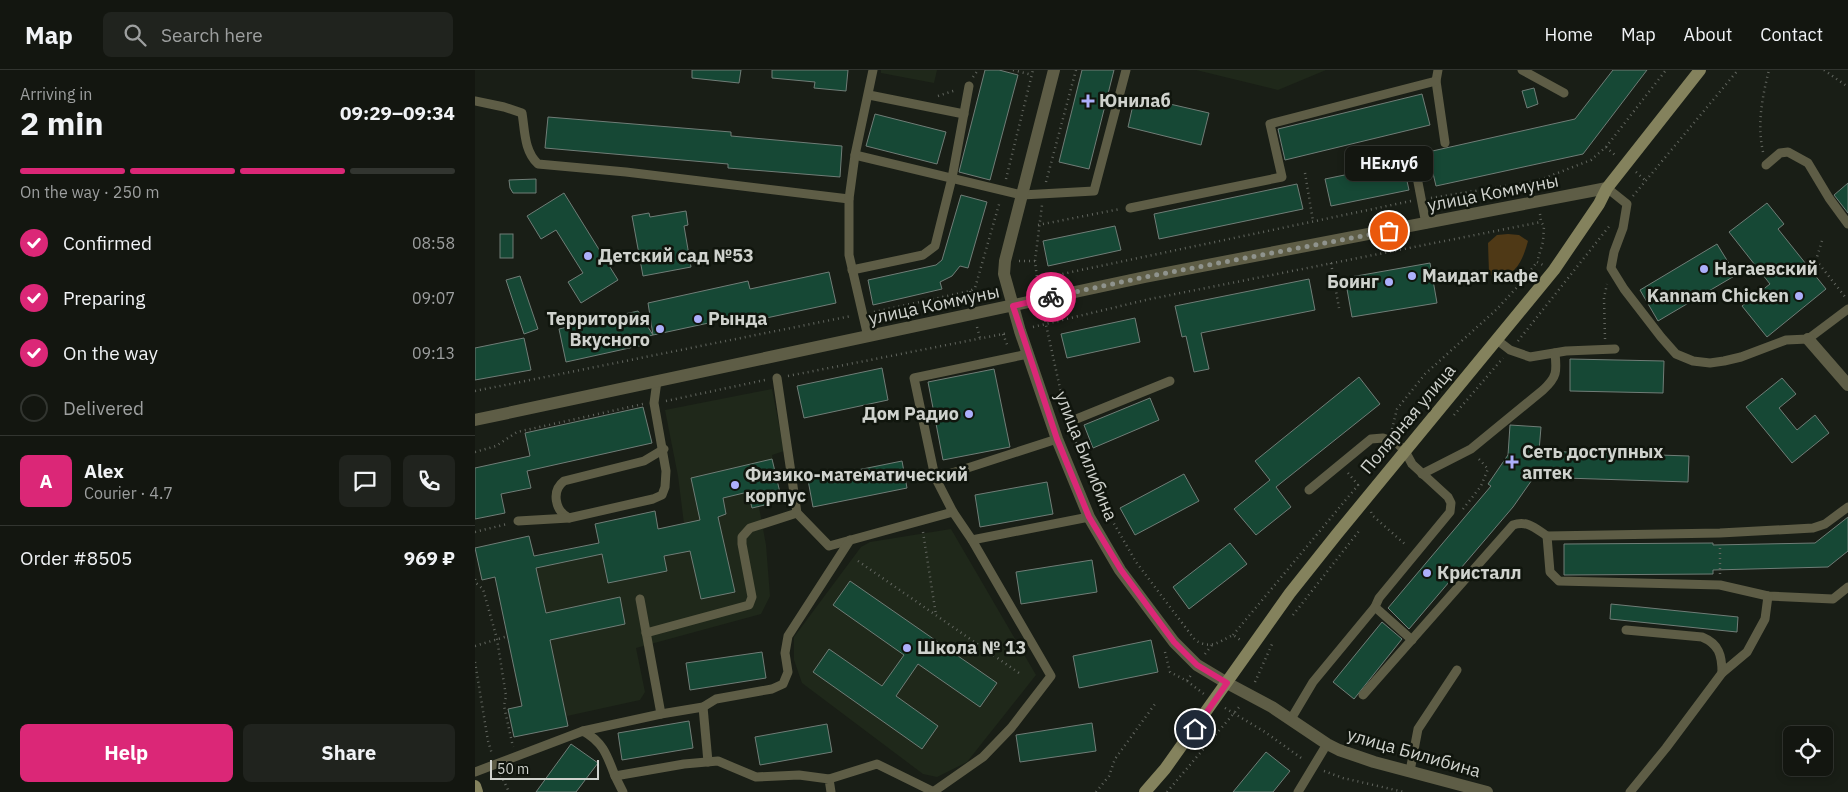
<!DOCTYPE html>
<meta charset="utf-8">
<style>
body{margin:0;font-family:"IBM Plex Sans",sans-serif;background:#20231e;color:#f1f3f6;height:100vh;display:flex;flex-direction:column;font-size:19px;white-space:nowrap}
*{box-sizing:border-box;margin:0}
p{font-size:16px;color:#9d9f9f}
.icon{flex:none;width:28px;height:28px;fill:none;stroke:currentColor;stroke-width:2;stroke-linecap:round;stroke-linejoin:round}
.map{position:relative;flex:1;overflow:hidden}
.sheet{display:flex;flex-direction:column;background:#131610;width:475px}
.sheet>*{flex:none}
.buttons{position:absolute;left:1308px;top:656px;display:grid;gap:10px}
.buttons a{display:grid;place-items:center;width:50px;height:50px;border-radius:8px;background:#131610;box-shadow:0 2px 8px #0003,0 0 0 1px #323530;font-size:25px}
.scale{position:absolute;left:15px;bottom:12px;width:109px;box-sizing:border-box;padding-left:5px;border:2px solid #cfd2cd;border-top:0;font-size:14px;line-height:18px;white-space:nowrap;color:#cfd2cd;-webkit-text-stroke:4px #10150d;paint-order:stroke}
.pin{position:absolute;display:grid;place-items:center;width:42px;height:42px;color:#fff;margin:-21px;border:2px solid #fff;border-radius:50%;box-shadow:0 1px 5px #0007}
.courier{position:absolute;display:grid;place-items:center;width:50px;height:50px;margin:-25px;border:4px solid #db2777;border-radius:50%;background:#fff;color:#222;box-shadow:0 1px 6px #0007}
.bubble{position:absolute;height:35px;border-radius:8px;background:#131610;box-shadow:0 2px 8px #0003,0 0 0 1px #323530;font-size:16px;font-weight:800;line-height:35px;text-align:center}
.summary em{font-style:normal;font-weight:800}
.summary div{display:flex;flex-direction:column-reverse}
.summary{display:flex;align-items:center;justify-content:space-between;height:85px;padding:0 20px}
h1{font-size:32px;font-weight:800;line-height:38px}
.bar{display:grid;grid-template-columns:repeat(4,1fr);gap:8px 5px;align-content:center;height:60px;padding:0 20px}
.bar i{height:6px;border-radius:4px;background:#323530}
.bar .active{background:#db2777}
.bar p{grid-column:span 4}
.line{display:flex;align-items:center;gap:12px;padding:0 20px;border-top:1px solid #323530}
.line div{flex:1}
.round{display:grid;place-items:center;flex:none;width:52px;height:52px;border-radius:8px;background:#20231e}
ol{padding:0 20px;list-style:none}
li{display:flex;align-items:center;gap:15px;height:55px}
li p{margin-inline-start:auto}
li .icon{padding:5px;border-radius:50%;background:#db2777;color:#fff;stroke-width:4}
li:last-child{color:#9d9f9f}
li i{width:28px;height:28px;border:2px solid #323530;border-radius:50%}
.action{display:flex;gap:10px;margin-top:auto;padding:10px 20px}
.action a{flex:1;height:58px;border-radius:8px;background:#db2777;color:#fff;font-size:20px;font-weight:800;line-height:58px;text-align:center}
.action a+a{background:#20231e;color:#f1f3f6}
header{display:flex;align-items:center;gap:30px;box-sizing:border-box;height:70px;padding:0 25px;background:#131610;border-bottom:1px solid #323530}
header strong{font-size:24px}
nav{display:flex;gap:28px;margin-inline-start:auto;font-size:18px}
.search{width:350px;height:45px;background:#20231e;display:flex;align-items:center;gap:12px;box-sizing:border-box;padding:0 18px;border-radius:8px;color:#9d9f9f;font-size:19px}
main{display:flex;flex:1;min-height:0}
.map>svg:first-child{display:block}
.built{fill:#1f281a}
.green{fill:#4f3916}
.building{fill:#164835;stroke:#707d77}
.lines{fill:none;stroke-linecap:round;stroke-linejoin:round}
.path{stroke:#62665f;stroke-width:2.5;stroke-dasharray:1 4;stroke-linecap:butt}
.service{stroke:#5e5d46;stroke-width:9}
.minor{stroke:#5e5d46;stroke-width:12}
.tertiary{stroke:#5e5d46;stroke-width:12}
.secondary{stroke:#84825d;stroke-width:12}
.done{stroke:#8f938d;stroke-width:5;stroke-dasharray:0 9}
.route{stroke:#db2777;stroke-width:6}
.poi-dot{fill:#acaffb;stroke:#10150d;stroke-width:2}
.labels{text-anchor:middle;stroke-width:5;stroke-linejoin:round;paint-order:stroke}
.poi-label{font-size:18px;font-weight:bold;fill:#cfd2cd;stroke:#10150d;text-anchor:start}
.street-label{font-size:18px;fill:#cfd2cd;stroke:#10150d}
</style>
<header>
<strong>Map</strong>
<div class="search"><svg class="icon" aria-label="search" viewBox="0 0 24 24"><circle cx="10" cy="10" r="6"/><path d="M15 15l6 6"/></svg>Search here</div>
<nav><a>Home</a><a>Map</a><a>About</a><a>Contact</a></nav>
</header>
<main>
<section class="sheet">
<div class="summary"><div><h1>2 min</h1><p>Arriving in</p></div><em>09:29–09:34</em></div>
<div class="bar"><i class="active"></i><i class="active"></i><i class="active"></i><i></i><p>On the way · 250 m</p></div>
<ol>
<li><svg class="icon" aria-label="check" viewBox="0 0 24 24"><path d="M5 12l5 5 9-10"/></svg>Confirmed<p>08:58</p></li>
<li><svg class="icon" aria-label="check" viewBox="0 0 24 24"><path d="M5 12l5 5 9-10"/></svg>Preparing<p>09:07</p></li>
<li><svg class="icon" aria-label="check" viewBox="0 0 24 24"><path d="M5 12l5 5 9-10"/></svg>On the way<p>09:13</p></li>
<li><i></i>Delivered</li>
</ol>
<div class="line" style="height:90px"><b class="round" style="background:#db2777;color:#fff">A</b><div><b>Alex</b><p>Courier · 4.7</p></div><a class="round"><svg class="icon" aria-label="chat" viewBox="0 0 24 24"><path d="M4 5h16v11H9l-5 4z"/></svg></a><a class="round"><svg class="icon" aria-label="phone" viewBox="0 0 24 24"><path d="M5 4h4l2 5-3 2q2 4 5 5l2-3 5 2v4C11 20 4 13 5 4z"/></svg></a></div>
<div class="line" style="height:65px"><div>Order #8505</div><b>969 ₽</b></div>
<div class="action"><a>Help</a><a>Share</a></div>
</section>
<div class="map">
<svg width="1373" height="722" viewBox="0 0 1373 722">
<rect width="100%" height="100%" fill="#191e16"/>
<!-- built -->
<g class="built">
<path d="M406,0H462L459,13L406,3Z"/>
<path d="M721,0H851L803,20Z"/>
<path d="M297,319L309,381L297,385L307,431L284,437L291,475L295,526L286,544L161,578L170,622L165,630L92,646L93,656L39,667L33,639L47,636L20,508L7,510L0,478L54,466L59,486L124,473L120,454L180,441L184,459L209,454L203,406L190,340Z"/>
<path d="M476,459L561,605L492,692L462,707L448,704L327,613L319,590V567L386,477L395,472Z"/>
</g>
<!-- green -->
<path class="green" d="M1033,164L1044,165L1053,171C1047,192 1043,201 1022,211L1014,203L1013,173L1022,165Z"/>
<!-- building -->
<g class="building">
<path d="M217,0H266L264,13L217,8Z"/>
<path d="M297,0H373L371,21L339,18L340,12L297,8Z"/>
<path d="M510,0H524L543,5L515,110L484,102Z"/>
<path d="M607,0H639L614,99L584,92Z"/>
<path d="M1138,0H1172L1108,84L961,116L953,82L1100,49Z"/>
<path d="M1059,18L1063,34L1052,38L1047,21Z"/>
<path d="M947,24L955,55L810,90L803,59Z"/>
<path d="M660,26L734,43L726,75L653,57Z"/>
<path d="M400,44L471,62L462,94L391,76Z"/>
<path d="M73,47L256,62V66L367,76L365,107L253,98V94L70,78Z"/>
<path d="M928,93L934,120L856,136L850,109Z"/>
<path d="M61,109V123H38L35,118L34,110Z"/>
<path d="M1373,113V143L1359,125Z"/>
<path d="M822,114L828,139L684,169L679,144Z"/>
<path d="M89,123L143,210L106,233L93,212L108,203L81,160L66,169L52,146Z"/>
<path d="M486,125L512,132L493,198L485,196L477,206L465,212L467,219L398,235L393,210L461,195L467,190Z"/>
<path d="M1292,133L1309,154L1303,159L1351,219L1292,267L1267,236L1295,214L1254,162Z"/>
<path d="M211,141L213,155L209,156L216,197L168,206L157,146L174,143L175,147Z"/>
<path d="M640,156L646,180L573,196L568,171Z"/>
<rect x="25" y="164" width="13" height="24"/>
<path d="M1242,174L1261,205L1183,251L1165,220Z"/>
<path d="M955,193L962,233L877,247L870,208Z"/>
<path d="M354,202L361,233L282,250L280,243L178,265L173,233L273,211L275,219Z"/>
<path d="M45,206L63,259L49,264L31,210Z"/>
<path d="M834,209L840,240L726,263L734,299L719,302L711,266L707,267L700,236Z"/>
<path d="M163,241L178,265L166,268L168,275L91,292L84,259Z"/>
<path d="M660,248L665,272L592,288L586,264Z"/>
<path d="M49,268L56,300L0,310V278Z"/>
<path d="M1095,289L1189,291L1188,323L1095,321Z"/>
<path d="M407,298L413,330L329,348L322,316Z"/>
<path d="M519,299L535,377L468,390L453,312Z"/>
<path d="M884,307L905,334L801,417L816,437L781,465L759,439L795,410L780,391Z"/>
<path d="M1307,308L1321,324L1304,338L1322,360L1340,345L1354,363L1317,393L1271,337Z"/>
<path d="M675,328L684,350L618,378L609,355Z"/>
<path d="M168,337L177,373L52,401L56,418L26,424L30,443L0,449V398L55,386L50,363Z"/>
<path d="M1035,355L1066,357L1064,381L1214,386L1213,412L1059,407L1038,437L934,559L913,538L1016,416L1013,414L1033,385Z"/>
<path d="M297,389L307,431L277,438L273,422L248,428L251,444L243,447L260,522L226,529L215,481L189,486L192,501L133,513L127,484L61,498L71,543L145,527L150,554L75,570L93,656L39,667L33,639L47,636L20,507L7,510L0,478L54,466L59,486L124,473L120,454L180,441L183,459L225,450L216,408Z"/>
<path d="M427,391L432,418L338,437L333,410Z"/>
<path d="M709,404L724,431L660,465L645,438Z"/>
<path d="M572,412L578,444L505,457L500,425Z"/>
<path d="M1373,447V481L1353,497L1238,500V504L1089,505V474L1238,473V475L1340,473Z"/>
<path d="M755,473L772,494L714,539L698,517Z"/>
<path d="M617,490L622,522L546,534L541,502Z"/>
<path d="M375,511L522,613L505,637L443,594L421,626L463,656L447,679L338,602L354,579L407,616L429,585L358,535Z"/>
<path d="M1136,534L1263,547L1262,562L1135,549Z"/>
<path d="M907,552L927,569L879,629L858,612Z"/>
<path d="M676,570L683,602L604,618L598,586Z"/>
<path d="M287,582L291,608L215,620L211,593Z"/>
<path d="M214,651L218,678L147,690L143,663Z"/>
<path d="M617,653L621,681L545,692L541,665Z"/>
<path d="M352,654L357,682L285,695L280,667Z"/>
<path d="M96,674L123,693L101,722H61Z"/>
<path d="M791,682L815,701L798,722H758Z"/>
</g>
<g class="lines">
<!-- path -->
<g class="path">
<path d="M538,0L557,5"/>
<path d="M1349,0L1373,17"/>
<path d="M498,7L503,0"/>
<path d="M463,26L481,20"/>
<path d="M1131,77L1141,86"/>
<path d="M1288,82C1282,54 1287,28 1294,0"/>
<path d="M1161,102L1171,111"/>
<path d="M830,103L838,151"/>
<path d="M531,109L558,0"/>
<path d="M571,112L601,0"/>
<path d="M1158,126L1263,0"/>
<path d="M956,128L1062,111L1116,90L1131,77L1191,0"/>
<path d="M1065,144L1066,152L1069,156L1068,172L1062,192L1068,195"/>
<path d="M563,155L645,139"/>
<path d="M1347,171L1341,190L1371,228"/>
<path d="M544,191H560"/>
<path d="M856,193L864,238"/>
<path d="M563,209L936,131"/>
<path d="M563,216L560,191L567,135"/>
<path d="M495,221L497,232"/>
<path d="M568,241L590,341"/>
<path d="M399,242L495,221L500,218L525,131"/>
<path d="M502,257L505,268"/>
<path d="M558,257L675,229L1066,152"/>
<path d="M528,264L533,277"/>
<path d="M1130,269L1129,228L1132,214"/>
<path d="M1043,271L1136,154"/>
<path d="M313,306L533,263"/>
<path d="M0,321L376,246"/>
<path d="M191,331L290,310"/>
<path d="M979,345L1028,288"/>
<path d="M917,359L922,339L950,304L1021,240L1045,214L1062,192"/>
<path d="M597,363L622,424L661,492L720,570C736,580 743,572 758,565L767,571"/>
<path d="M0,382L21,376L42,362L168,334"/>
<path d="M873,403L884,416"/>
<path d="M988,439L1006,416L1013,399L1003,388"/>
<path d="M896,442L897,445L932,476"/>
<path d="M0,462L32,454"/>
<path d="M448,462L461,545"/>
<path d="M383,491L544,603"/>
<path d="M1245,504V474"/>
<path d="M0,509L1,513L8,519L22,569L31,626L29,636L38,677"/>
<path d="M818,545L884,461"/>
<path d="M758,565L884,414"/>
<path d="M0,576L33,566"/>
<path d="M690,582L695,602L712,611L716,605"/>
<path d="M730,584L737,575"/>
<path d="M0,592L13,671L17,684"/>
<path d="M712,611L729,624"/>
<path d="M780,612L798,572"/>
<path d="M750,638L790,662L829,690"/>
<path d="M849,701L868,708L929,722"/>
<path d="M26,705L34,722"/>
<path d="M621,722L634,706L640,689L680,634"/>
<path d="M692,722L765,636"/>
</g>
<!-- service -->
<g class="service">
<path d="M963,0L961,11L970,73"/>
<path d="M1047,0L1089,23"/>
<path d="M394,25L489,44"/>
<path d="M0,31L29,37L47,43C50,61 49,81 63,94L151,102L374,129"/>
<path d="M937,81L951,154"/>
<path d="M380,85L547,125L619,121L651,0"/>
<path d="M1291,95L1305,83L1313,82L1333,93L1354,128L1373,154"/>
<path d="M1132,118L1152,134L1148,158L1139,182L1136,198L1149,219L1186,267L1201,284L1218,291L1235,293L1249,291L1266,287L1311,270L1333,269L1373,239"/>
<path d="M655,138L807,107L795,54L961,11"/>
<path d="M377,200L448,185L460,176L477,108L494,16"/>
<path d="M393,267L374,185V129L380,85L398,0"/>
<path d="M1022,270L1035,280L1055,287L1091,281L1140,279"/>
<path d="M553,284L439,308L460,407L477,403L582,369"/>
<path d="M302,308L322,443L354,476L478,442"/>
<path d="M594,352L695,311"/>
<path d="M947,404L996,379L1068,320C1082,307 1082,302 1080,283"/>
<path d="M834,420L896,369L908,368L922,373L930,381L937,394L973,427L976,433L975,442L904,528L900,537L937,570"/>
<path d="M94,448C80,441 76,421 89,411L169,391L189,379"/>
<path d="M43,451L94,448L178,429L187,425L190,417L191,401L179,333L182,311"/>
<path d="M1072,466L1075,502L1084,511L1245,515L1293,526L1358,529L1373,517"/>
<path d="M497,470L614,447"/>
<path d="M165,529L186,644"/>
<path d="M1151,560L1227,567C1244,574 1247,585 1247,603"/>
<path d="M171,563L274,535L277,527L267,474V467L275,458L322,443"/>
<path d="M888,625L1038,455C1052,450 1060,458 1072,466L1245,463L1338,458L1350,454L1373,437"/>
<path d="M228,637L233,692"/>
<path d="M816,649L838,612L900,537"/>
<path d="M108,661L186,644L228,637L241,629L297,619L308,614L313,602L310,583L313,566L375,470"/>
<path d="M935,701L943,659L982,600"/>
<path d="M0,702L108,661C128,672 132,685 140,706L209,694L243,691L281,707L324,705L354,709L356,722"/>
<path d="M140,706L148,722"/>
<path d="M354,709L402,694L457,721"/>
<path d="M458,722L508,687L536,658L576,606L497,470L478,442L460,407"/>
<path d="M823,722L852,674"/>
<path d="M1155,722L1191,678L1247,603L1272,582L1290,549L1293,526"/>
</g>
<!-- minor -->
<g class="minor">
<path d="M1333,269L1373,315"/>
<path d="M752,613L797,637L852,674L864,680L899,692L1012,722"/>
</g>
<!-- tertiary -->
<g class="tertiary">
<path d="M579,0L530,191L529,204L545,261L582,369L614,447L645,500L699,572L722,595L752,613"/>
<path d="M0,350L670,207L1132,118"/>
</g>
<!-- secondary -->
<g class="secondary">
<path d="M0,716L2,722"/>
<path d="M670,722L690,699L815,523L862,464L1079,200L1124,134L1132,118L1225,0"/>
</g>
</g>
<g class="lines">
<!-- done -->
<path class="done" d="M576,227L670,207L914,161"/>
<!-- route -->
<path class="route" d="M576,227L538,236L582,369L614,447L646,500L699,572L722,595L752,613L720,659"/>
</g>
<!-- markers -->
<g class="poi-dot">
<path d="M610.5 23.5h5v5h5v5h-5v5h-5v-5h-5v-5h5z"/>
<circle cx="113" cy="186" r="5"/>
<circle cx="1229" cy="199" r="5"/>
<circle cx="937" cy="206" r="5"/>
<circle cx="914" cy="212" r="5"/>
<circle cx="1324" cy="226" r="5"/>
<circle cx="223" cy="249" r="5"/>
<circle cx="185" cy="259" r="5"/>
<circle cx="494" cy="344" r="5"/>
<path d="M1034.5 384.5h5v5h5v5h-5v5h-5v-5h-5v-5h5z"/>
<circle cx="260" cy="415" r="5"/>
<circle cx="952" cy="503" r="5"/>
<circle cx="432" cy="578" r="5"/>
</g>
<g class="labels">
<!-- poi labels -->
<g class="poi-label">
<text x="624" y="37">Юнилаб</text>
<text x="123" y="192">Детский сад №53</text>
<text x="1239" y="205">Нагаевский</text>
<text x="947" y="212">Маидат кафе</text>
<text x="904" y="218" text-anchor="end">Боинг</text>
<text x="1314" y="232" text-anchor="end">Kannam Chicken</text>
<text x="175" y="255" text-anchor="end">Территория<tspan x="175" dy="21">Вкусного</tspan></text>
<text x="233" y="255">Рында</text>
<text x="484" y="350" text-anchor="end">Дом Радио</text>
<text x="1047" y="388">Сеть доступных<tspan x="1047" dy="21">аптек</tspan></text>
<text x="270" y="411">Физико-математический<tspan x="270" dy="21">корпус</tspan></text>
<text x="962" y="509">Кристалл</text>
<text x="442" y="584">Школа № 13</text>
</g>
<!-- street labels -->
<g class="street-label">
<text transform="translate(1018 123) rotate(-11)" y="6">улица Коммуны</text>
<text transform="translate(459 235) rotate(-12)" y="6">улица Коммуны</text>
<text transform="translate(933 349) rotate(-50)" y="6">Полярная улица</text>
<text transform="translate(611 386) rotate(68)" y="6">улица Билибина</text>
<text transform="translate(939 683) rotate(16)" y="6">улица Билибина</text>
</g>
</g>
</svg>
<div class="buttons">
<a><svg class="icon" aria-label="locate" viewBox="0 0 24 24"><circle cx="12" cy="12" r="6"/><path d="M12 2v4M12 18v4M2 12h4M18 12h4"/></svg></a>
</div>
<div class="scale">50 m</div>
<div class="pin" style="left:914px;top:161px;background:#ea580c"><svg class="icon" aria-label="bag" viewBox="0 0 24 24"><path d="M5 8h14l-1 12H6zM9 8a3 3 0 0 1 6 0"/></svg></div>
<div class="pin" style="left:720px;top:659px;background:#1f2937"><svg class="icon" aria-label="home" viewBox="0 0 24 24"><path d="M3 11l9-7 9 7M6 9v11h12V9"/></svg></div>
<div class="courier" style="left:576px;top:227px"><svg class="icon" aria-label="bike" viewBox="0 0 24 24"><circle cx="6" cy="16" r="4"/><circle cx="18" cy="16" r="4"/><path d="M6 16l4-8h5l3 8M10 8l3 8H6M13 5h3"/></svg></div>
<div class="bubble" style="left:870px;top:76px;width:88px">НЕклуб</div>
</div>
</main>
